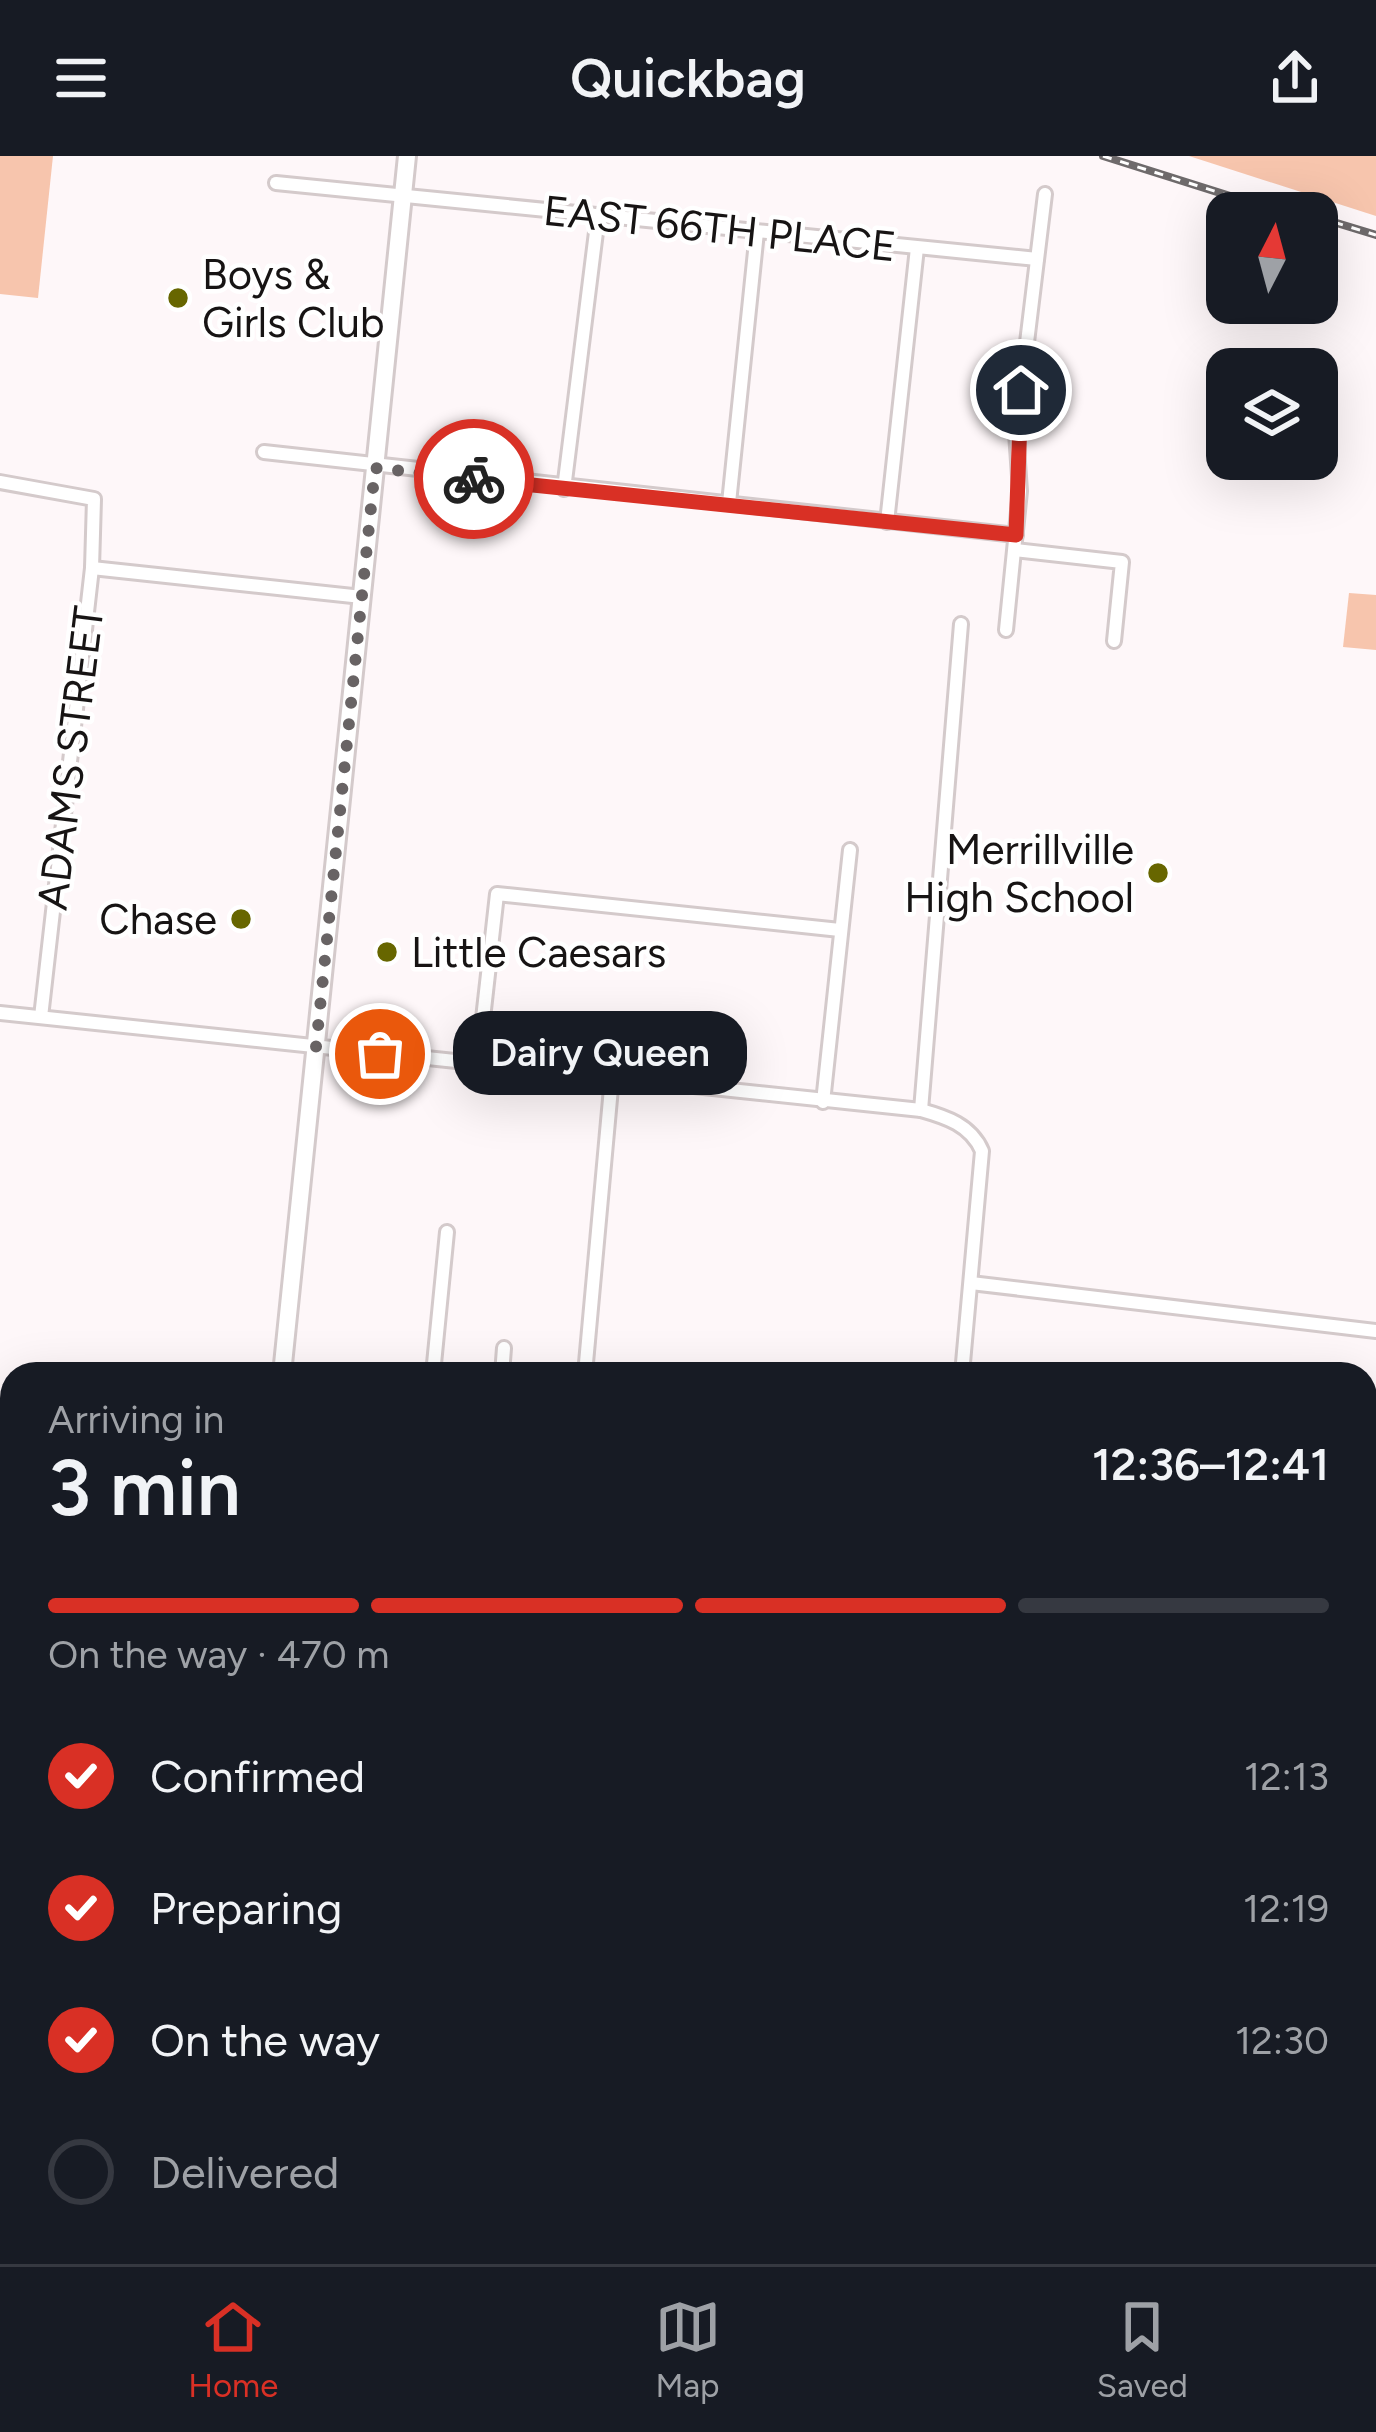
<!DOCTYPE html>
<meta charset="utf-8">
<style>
body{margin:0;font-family:Figtree,sans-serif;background:#20242c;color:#f1f3f6;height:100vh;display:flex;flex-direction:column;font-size:45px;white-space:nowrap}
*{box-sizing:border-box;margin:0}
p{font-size:39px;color:#9ea1a6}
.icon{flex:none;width:66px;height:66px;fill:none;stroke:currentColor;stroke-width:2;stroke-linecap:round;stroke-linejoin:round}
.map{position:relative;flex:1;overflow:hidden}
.details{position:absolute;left:0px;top:1206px;width:1377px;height:903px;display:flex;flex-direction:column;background:#171b24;border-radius:36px 36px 0 0;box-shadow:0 12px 48px #0002}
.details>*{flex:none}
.needle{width:78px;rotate:6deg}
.fabs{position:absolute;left:1206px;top:36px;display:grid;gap:24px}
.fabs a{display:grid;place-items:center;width:132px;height:132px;border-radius:24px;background:#171b24;box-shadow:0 12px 48px #0002;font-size:60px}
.pin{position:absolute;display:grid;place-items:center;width:102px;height:102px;color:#fff;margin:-51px;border:6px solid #fff;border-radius:50%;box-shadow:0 3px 12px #0007}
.courier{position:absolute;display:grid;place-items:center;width:120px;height:120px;margin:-60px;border:9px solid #d93025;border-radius:50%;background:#fff;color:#222;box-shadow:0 3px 15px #0007}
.bubble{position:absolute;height:84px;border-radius:36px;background:#171b24;box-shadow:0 12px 48px #0002;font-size:39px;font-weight:600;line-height:84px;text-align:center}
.head em{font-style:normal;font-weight:600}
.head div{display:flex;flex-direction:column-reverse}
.head{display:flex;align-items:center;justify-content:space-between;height:204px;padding:0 48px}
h1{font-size:78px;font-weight:600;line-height:90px}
.bar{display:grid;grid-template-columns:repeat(4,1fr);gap:18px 12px;align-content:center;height:144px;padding:0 48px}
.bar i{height:15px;border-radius:9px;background:#363941}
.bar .selected{background:#d93025}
.bar p{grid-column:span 4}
ol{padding:0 48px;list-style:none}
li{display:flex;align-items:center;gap:36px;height:132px}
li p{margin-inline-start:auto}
li .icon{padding:12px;border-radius:50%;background:#d93025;color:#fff;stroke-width:4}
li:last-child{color:#9ea1a6}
li i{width:66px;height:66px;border:6px solid #363941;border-radius:50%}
header{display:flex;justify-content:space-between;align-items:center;height:156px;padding:0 48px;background:#171b24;font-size:54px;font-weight:600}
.menu{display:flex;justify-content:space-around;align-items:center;height:168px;border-top:3px solid #363941;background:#171b24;font-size:33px;color:#9ea1a6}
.menu a{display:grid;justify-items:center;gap:6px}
.menu .selected{color:#d93025}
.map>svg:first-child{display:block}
.green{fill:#f7c5ad}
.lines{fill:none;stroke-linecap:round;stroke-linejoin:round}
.minor-casing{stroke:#d4cacb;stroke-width:18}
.major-casing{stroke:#d4cacb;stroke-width:22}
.minor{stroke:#fff;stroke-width:12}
.major{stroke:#fff;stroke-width:16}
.rail-casing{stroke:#6e6a6b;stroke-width:8}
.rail{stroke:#fff;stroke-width:3;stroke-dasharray:9;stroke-linecap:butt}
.done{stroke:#686364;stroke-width:12;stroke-dasharray:0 21.6}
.route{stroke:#d93025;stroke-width:15}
.poi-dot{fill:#676600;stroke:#fff;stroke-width:4.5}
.labels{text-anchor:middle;stroke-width:9;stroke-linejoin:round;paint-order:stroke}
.street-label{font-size:42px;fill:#171414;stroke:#fff}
.poi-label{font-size:42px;fill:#171414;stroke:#fff;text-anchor:start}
</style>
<header><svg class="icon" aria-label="menu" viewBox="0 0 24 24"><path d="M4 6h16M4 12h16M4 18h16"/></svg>Quickbag<svg class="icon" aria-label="share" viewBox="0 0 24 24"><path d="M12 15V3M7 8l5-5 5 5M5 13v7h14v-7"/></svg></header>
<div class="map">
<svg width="1376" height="2108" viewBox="0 0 1376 2108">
<rect width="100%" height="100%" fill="#fef7f9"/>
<!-- green -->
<g class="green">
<path d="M0,0H53L38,142L0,138Z"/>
<path d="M1189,0H1376V60Z"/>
<path d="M1349,437L1376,439V494L1343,491Z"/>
</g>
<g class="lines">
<!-- minor casing -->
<g class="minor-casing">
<g id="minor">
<path d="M276,27L1037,103"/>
<path d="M264,296L1016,379"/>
<path d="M0,326L94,343L92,412L41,861"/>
<path d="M564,333L598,60"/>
<path d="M729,347L757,76"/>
<path d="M887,366L917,92"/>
<path d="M1015,394L1122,406L1114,485"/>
<path d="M92,412L362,441"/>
<path d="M1006,474L1020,335L1016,277L1045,38"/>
<path d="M0,857L921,954C946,961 971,969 982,995L962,1218"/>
<path d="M478,907L497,738L840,774"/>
<path d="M823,946L850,694"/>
<path d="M921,954L961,468"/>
<path d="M971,1127L1376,1175"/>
<path d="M433,1218L447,1076"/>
<path d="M502,1218L504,1192"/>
<path d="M585,1218L612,921"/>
<path d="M1365,1457L1376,1349"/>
<path d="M0,1596L12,1597"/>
<path d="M0,1772L12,1774"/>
<path d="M1365,2050H1376"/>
<path d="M417,2108L419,2097"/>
<path d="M1083,2108L1084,2097"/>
</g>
</g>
<!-- major casing -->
<g class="major-casing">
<g id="major">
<path d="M282,1218L407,0"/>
<path d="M181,2108L182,2097"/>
<path d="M200,2108L201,2097"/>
</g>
</g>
<!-- minor -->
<use href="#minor" class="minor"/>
<!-- major -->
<use href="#major" class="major"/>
<!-- rail casing -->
<g class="rail-casing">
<g id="rail">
<path d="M1103,0L1284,57"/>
<path d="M1317,61L1376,79"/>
</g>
</g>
<!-- rail -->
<use href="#rail" class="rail"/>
</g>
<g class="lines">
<!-- done -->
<path class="done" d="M380,898L316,891L375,312L474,323"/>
<!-- route -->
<path class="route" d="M474,323L1016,379L1021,234"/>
</g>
<!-- markers -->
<g class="poi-dot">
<circle cx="178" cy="142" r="12"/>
<circle cx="1158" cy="717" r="12"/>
<circle cx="241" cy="763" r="12"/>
<circle cx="387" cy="796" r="12"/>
</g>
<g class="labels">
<!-- street labels -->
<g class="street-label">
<text transform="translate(720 72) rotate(6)" y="15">EAST 66TH PLACE</text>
<text transform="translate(70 602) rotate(-83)" y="15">ADAMS STREET</text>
</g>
<!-- poi labels -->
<g class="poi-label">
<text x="202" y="133">Boys &amp;<tspan x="202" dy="48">Girls Club</tspan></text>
<text x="1134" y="708" text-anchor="end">Merrillville<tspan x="1134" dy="48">High School</tspan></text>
<text x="217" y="778" text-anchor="end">Chase</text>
<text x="411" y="811">Little Caesars</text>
</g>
</g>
</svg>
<div class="fabs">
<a><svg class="needle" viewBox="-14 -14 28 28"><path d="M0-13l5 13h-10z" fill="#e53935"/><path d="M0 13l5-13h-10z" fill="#9ea1a6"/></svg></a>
<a><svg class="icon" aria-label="layers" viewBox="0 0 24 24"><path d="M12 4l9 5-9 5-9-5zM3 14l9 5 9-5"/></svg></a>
</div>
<div class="pin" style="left:380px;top:898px;background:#ea580c"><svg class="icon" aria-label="bag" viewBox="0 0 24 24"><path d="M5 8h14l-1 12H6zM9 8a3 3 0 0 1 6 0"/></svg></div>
<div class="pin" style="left:1021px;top:234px;background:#1f2937"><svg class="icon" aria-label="home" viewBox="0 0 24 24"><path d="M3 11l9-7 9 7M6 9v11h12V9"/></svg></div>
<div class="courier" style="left:474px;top:323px"><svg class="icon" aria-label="bike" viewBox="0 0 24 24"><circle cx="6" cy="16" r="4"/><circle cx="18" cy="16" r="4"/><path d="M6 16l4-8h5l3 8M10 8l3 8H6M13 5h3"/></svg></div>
<div class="bubble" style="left:453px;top:855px;width:294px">Dairy Queen</div>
<section class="details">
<div class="head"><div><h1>3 min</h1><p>Arriving in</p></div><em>12:36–12:41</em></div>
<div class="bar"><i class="selected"></i><i class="selected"></i><i class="selected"></i><i></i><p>On the way · 470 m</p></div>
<ol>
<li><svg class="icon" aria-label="check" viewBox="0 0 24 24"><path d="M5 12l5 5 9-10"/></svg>Confirmed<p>12:13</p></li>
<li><svg class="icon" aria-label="check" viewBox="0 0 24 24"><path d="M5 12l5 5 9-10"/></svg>Preparing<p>12:19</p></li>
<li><svg class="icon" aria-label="check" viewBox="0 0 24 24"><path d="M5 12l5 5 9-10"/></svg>On the way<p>12:30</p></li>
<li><i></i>Delivered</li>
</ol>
</section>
</div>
<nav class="menu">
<a class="selected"><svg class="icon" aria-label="home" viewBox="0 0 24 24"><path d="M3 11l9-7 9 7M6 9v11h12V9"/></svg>Home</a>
<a><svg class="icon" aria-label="map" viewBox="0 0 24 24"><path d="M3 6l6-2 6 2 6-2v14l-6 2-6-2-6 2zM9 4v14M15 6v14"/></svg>Map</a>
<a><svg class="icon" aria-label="saved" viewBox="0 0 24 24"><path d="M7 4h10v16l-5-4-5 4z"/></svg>Saved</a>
</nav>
